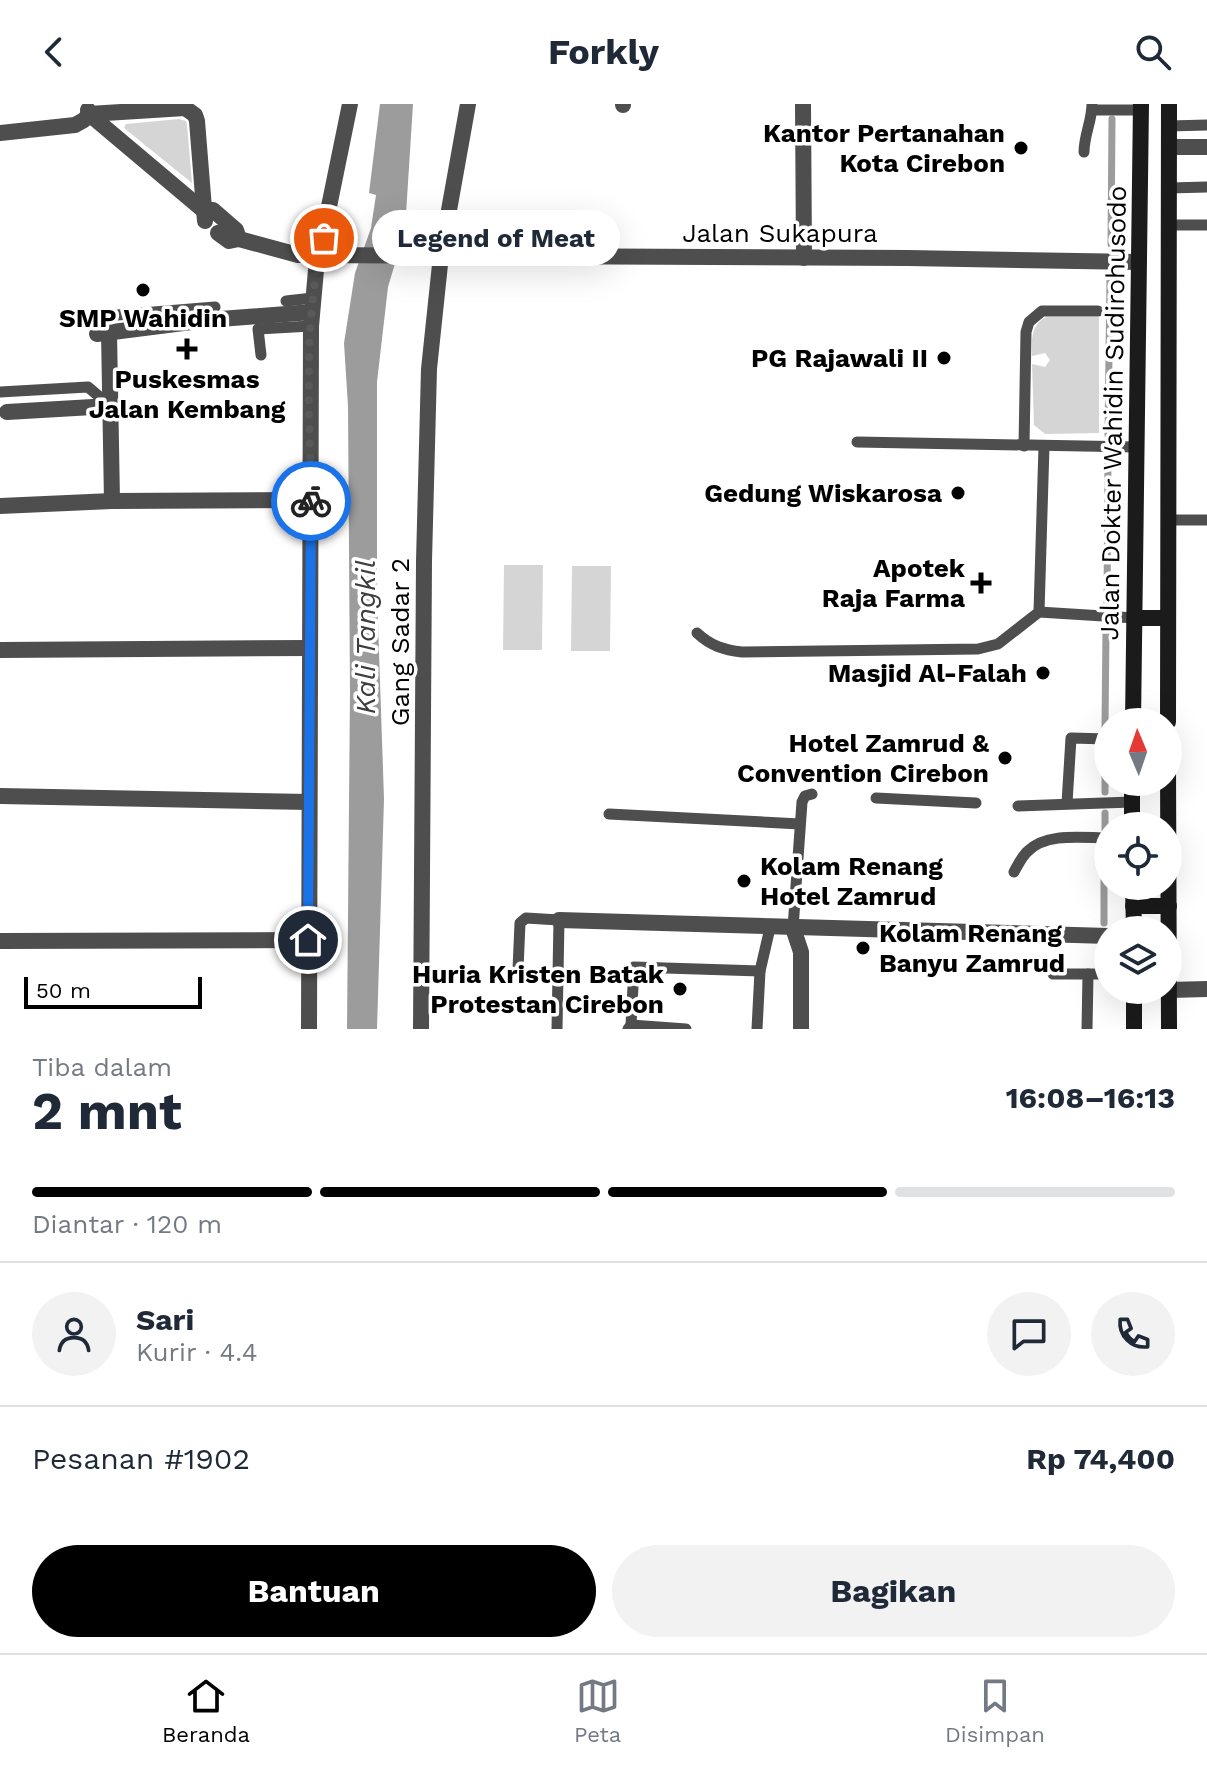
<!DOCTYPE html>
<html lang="id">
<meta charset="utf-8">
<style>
body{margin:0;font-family:"Work Sans",sans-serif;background:#f2f2f3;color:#1f2937;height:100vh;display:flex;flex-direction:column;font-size:30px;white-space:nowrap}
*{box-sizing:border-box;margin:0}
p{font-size:26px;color:#747a83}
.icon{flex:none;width:44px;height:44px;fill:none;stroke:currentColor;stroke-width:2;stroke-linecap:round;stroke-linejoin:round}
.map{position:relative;height:925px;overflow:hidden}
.sheet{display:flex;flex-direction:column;background:#fff;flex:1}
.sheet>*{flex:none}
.needle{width:52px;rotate:358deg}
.controls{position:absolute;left:1094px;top:604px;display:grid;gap:16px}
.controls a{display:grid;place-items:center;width:88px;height:88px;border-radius:50%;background:#fff;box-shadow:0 8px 32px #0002;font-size:40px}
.scale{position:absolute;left:24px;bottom:20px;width:178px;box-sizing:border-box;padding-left:8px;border:4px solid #000;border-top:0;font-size:22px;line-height:28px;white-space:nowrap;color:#000;-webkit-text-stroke:6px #fff;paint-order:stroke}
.pin{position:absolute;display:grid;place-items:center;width:68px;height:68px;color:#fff;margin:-34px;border:4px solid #fff;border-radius:50%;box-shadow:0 2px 8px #0007}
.courier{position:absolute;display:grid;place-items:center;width:80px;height:80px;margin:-40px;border:6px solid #1a73e8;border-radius:50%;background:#fff;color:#222;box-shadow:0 2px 10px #0007}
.bubble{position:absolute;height:56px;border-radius:28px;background:#fff;box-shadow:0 8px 32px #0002;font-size:26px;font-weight:700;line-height:56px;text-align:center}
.summary em{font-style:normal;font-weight:700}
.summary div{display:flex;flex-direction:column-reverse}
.summary{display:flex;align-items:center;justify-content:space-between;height:136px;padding:0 32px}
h1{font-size:52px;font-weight:700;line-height:60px}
.bar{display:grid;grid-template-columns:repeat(4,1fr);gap:12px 8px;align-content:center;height:96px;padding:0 32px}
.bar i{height:10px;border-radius:6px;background:#e0e1e3}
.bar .current{background:#000}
.bar p{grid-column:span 4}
.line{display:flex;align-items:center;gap:20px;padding:0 32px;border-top:2px solid #e0e1e3}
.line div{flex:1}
.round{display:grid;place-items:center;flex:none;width:84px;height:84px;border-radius:42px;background:#f2f2f3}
.action{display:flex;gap:16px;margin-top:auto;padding:16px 32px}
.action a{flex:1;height:92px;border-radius:48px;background:#000;color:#fff;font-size:32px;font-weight:700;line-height:92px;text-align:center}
.action a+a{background:#f2f2f3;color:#1f2937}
header{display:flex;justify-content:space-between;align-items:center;height:104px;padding:0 32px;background:#fff;font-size:36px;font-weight:700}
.tabs{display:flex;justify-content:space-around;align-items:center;height:112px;border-top:2px solid #e0e1e3;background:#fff;font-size:22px;color:#747a83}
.tabs a{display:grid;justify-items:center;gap:4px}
.tabs .current{color:#000}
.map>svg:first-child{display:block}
.green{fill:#d5d5d5}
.water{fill:#9c9c9c}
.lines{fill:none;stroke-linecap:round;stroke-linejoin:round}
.stream{stroke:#9c9c9c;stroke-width:7}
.lane{stroke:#4e4e4e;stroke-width:11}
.street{stroke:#4e4e4e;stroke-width:16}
.secondary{stroke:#1b1b1b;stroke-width:16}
.done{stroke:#595959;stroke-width:8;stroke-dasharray:0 14.4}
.route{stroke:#1a73e8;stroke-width:10}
.poi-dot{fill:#000;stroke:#fff;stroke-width:3}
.labels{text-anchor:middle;stroke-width:7;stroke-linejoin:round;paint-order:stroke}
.poi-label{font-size:26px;font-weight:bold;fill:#000;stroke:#fff;text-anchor:end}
.street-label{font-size:26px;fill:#000;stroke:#fff}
.water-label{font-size:28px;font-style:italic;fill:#3d3d3d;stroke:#fff}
</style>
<header><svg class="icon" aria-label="back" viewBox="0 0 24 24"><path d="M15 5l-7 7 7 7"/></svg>Forkly<svg class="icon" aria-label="search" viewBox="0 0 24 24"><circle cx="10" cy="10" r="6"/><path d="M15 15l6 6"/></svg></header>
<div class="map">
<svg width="1207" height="925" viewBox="0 0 1207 925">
<rect width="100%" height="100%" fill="#fff"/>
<!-- green -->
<g class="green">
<path d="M179,15L186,17L187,21L192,79L124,24L126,20Z"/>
<path d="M1046,213H1099V329L1045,330L1034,321L1032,260L1045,263L1050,256L1045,249L1032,252C1032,236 1030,222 1046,213Z"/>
<path d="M504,461H543L542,546H503Z"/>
<path d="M572,462H611L610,547H571Z"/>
</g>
<!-- water -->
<path class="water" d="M380,0H413L405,126L388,183L377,278V489L384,695L377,925H347L350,588L348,302L344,239L355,169L371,124L376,91L369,89Z"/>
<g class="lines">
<!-- stream -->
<g class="stream">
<path d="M1111,140L1112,15"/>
<path d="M1108,331L1110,172"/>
<path d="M1107,505L1108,352"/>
<path d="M1105,623L1106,524"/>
<path d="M1105,688V643"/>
<path d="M1105,726V709"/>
<path d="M1104,819V746"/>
</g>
<!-- lane -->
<g class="lane">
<path d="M1092,6H1141"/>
<path d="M1169,22L1207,21"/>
<path d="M1084,48C1084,31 1092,17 1092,0"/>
<path d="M1169,84L1207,83"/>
<path d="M1169,121H1207"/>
<path d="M286,197L313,194"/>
<path d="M105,212L215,203"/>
<path d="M261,251L258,225L311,222"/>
<path d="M0,288L88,283L109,301"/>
<path d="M857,338L1136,343"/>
<path d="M1024,342L1026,228L1029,218L1042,207H1098"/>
<path d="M1167,416H1207"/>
<path d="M1039,508L1135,514"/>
<path d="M697,529C711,542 724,546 742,548L978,545L998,540L1039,508L1044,342"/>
<path d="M876,694L976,699"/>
<path d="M1067,699L1071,634L1108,635"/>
<path d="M1018,702L1132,698"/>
<path d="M609,710L800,720"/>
<path d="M1014,768C1018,761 1022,752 1028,747C1047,728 1084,734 1108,734"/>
<path d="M793,824L802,698L805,692L812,690"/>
<path d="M518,865L520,819L526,814L559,816L557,925"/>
<path d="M1053,870H1088"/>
<path d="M631,921L686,925"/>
<path d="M628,925L631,921L634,863L760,867"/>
<path d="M757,925L760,867L770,824"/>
<path d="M1087,925L1088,870H1108"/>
</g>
<!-- street -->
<g class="street">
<path d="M803,0L804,154"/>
<path d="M623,1V0"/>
<path d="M88,6L89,10L203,106H213L236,126L239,135"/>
<path d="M0,29L75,21L84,16L89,10L185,4L195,11L197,17L205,117"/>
<path d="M1169,43H1207"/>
<path d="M218,129L229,137L239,135L298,151L908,154L1138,158"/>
<path d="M109,228L112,397"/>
<path d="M97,230L207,216L312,208"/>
<path d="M7,308L110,302"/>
<path d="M0,402L112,397L311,396"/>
<path d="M0,546L310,544"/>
<path d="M0,692L309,698"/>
<path d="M559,816L1108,832"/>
<path d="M793,824L801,848V925"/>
<path d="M0,837L308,836"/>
<path d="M1169,886L1207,885"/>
<path d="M309,925L311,222L316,166L350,0"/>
<path d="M421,925L424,457L429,265L441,151L468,0"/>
</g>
<!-- secondary -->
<g class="secondary">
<path d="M1135,514H1167"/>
<path d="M1133,618L1141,0"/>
<path d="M1168,618L1169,0"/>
<path d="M1168,661L1169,925"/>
<path d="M1132,678V722"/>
<path d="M1133,782L1134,826"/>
<path d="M1133,802H1169"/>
<path d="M1134,886V925"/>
</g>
</g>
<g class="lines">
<!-- done -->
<path class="done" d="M311,397C310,311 302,216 324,134"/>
<!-- route -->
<path class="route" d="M308,836L311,397"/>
</g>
<!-- markers -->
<g class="poi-dot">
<circle cx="1021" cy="44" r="8"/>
<circle cx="143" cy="186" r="8"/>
<path d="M183 233h8v8h8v8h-8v8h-8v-8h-8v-8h8z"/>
<circle cx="944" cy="254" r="8"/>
<circle cx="958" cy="389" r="8"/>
<path d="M977 467h8v8h8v8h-8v8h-8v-8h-8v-8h8z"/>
<circle cx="1043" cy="569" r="8"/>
<circle cx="1005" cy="654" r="8"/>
<circle cx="744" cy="777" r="8"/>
<circle cx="863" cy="844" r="8"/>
<circle cx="680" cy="885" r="8"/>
</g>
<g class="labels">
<!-- poi labels -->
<g class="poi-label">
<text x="1005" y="38">Kantor Pertanahan<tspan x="1005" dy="30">Kota Cirebon</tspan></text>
<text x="143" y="223" text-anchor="middle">SMP Wahidin</text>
<text x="928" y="263">PG Rajawali II</text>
<text x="187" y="284" text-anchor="middle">Puskesmas<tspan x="187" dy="30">Jalan Kembang</tspan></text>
<text x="942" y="398">Gedung Wiskarosa</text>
<text x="965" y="473">Apotek<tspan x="965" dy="30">Raja Farma</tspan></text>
<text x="1027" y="578">Masjid Al-Falah</text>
<text x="989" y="648">Hotel Zamrud &amp;<tspan x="989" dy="30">Convention Cirebon</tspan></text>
<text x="760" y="771" text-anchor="start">Kolam Renang<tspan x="760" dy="30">Hotel Zamrud</tspan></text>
<text x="879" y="838" text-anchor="start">Kolam Renang<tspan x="879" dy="30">Banyu Zamrud</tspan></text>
<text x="664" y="879">Huria Kristen Batak<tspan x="664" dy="30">Protestan Cirebon</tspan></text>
</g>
<!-- street labels -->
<g class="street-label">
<text x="780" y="138">Jalan Sukapura</text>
<text transform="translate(1113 309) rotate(-89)" y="9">Jalan Dokter Wahidin Sudirohusodo</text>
<text transform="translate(400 538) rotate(-90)" y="9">Gang Sadar 2</text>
</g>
<!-- water labels -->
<g class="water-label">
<text transform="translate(365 533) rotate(-90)" y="10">Kali Tangkil</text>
</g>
</g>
</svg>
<div class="controls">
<a><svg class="needle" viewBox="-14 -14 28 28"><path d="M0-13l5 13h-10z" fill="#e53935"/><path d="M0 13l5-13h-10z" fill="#747a83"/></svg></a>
<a><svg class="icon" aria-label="locate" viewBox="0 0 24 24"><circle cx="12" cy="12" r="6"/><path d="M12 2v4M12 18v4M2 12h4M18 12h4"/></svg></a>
<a><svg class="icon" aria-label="layers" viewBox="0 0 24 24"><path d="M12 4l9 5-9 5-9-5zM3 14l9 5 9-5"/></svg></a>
</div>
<div class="scale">50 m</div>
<div class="pin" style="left:324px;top:134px;background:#ea580c"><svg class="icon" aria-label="bag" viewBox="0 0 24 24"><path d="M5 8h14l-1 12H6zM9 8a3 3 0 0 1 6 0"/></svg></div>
<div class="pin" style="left:308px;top:836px;background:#1f2937"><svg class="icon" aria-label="home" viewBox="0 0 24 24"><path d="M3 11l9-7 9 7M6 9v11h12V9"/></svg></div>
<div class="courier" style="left:311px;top:397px"><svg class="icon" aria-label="bike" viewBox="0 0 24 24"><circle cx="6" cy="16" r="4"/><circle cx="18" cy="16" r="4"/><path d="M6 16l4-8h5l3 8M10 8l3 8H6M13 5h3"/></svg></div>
<div class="bubble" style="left:372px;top:106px;width:248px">Legend of Meat</div>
</div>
<section class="sheet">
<div class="summary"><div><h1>2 mnt</h1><p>Tiba dalam</p></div><em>16:08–16:13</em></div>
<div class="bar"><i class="current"></i><i class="current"></i><i class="current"></i><i></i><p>Diantar · 120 m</p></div>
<div class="line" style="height:144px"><a class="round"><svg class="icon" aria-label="person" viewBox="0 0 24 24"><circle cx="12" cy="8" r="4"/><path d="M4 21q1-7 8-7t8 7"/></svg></a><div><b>Sari</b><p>Kurir · 4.4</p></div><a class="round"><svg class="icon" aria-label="chat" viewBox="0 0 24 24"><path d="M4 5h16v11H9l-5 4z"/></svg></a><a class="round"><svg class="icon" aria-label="phone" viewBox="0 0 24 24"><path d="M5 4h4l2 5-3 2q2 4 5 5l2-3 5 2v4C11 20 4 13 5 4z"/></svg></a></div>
<div class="line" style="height:104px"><div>Pesanan #1902</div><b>Rp 74,400</b></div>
<div class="action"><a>Bantuan</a><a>Bagikan</a></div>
</section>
<nav class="tabs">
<a class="current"><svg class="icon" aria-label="home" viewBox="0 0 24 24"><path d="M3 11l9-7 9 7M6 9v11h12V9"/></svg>Beranda</a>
<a><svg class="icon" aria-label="map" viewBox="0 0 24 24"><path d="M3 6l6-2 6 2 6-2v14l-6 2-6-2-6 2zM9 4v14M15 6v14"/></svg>Peta</a>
<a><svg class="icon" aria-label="saved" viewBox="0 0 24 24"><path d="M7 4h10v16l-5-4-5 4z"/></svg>Disimpan</a>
</nav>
